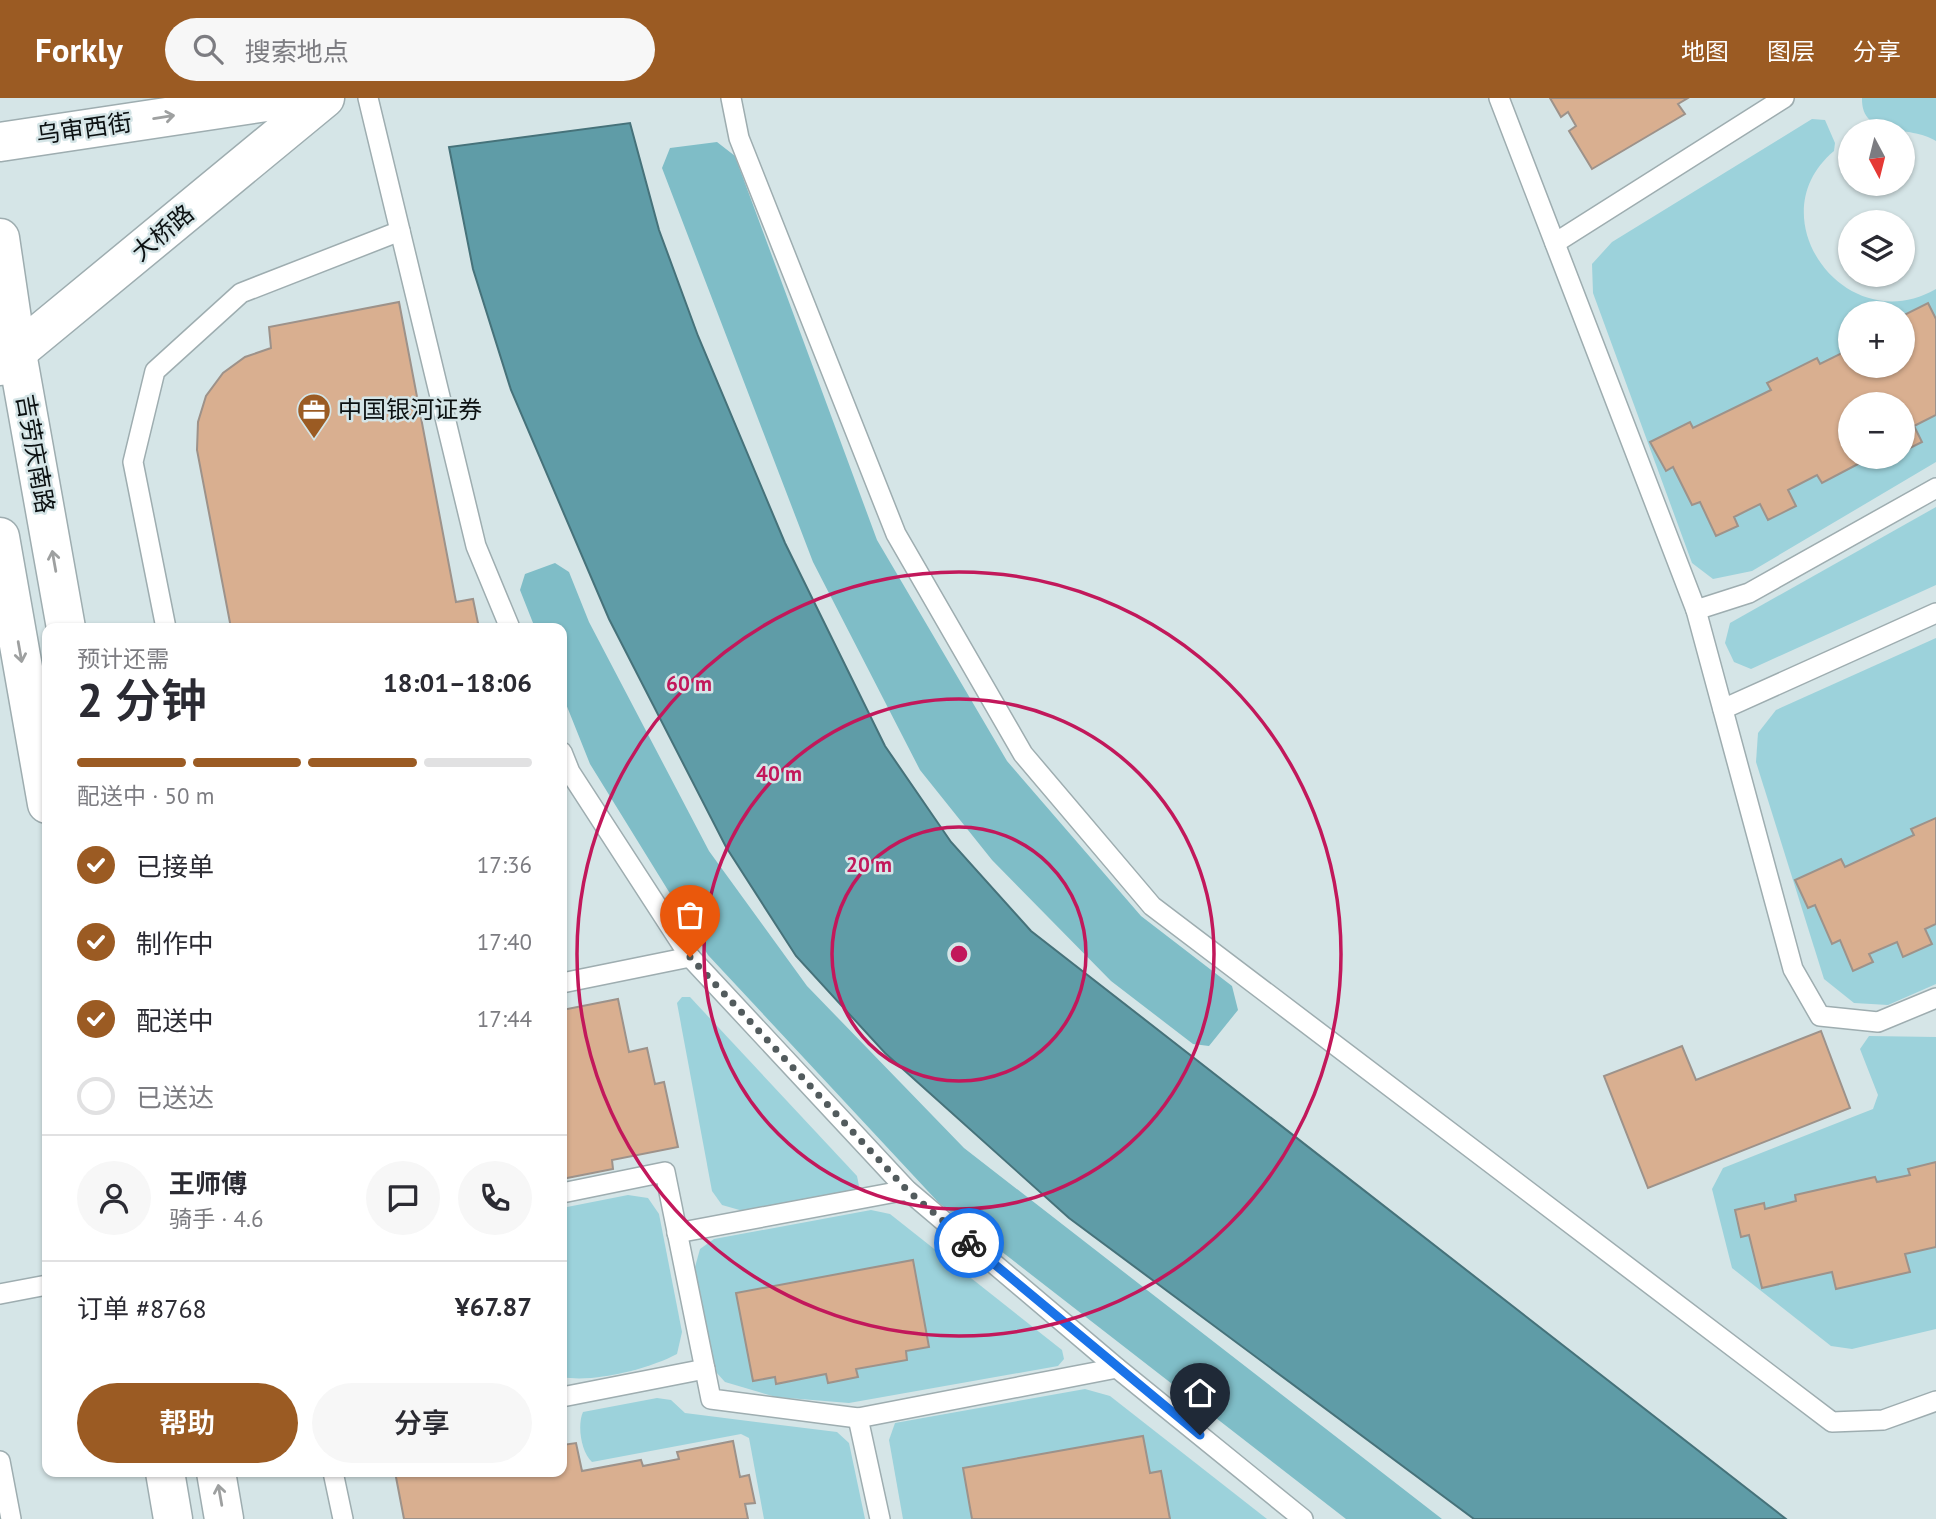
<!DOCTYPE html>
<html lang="zh">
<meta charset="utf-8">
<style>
body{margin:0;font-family:"PT Sans","Noto Sans SC",sans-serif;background:#f7f7f7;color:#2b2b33;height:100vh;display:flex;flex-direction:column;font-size:26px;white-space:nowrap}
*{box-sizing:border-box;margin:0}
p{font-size:23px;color:#7c7c81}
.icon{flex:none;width:38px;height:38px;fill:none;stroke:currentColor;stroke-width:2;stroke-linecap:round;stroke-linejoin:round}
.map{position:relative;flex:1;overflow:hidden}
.side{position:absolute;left:42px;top:525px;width:525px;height:854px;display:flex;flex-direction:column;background:#fff;border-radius:14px;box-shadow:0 2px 5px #0004}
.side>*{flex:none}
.needle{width:46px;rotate:173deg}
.fabs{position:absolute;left:1838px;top:21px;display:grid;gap:14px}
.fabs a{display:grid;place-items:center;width:77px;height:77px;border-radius:50%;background:#fff;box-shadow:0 2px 5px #0004;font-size:35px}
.pin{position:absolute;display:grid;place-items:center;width:60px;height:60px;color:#fff;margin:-72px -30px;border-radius:50% 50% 50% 0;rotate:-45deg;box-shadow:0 0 7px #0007}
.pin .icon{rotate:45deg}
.courier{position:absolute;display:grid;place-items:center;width:70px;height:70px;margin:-35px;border:5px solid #1a73e8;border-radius:50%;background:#fff;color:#222;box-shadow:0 2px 9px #0007}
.headline em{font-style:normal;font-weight:600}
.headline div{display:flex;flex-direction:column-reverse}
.headline{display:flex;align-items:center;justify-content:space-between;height:119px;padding:0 35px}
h1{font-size:46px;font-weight:600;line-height:52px}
.bar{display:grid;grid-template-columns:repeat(4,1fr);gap:10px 7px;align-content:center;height:84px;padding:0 35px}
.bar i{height:9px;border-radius:5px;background:#e1e1e2}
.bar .selected{background:#9b5b23}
.bar p{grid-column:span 4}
.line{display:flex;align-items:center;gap:18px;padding:0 35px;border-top:2px solid #e1e1e2}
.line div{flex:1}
.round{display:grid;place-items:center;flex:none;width:74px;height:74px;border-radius:37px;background:#f7f7f7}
ol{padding:0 35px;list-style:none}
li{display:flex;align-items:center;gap:21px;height:77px}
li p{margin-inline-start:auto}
li .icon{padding:7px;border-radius:50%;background:#9b5b23;color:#fff;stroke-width:4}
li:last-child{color:#7c7c81}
li i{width:38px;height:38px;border:4px solid #e1e1e2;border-radius:50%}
.primary-button{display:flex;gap:14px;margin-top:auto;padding:14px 35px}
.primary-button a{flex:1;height:80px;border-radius:42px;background:#9b5b23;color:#fff;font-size:28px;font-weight:600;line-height:80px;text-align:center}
.primary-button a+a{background:#f7f7f7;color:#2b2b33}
header{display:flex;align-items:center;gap:42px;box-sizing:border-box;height:98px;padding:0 35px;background:#9b5b23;color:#fff}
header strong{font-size:33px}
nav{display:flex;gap:38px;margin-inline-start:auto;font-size:24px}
.search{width:490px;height:63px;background:#f7f7f7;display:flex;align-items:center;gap:18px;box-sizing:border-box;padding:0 24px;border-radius:38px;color:#7c7c81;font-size:26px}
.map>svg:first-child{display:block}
.green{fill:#9cd2db;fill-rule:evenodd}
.forest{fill:#7fbdc7}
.water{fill:#5f9ca7;stroke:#46727a;stroke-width:2}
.building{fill:#d9af90;stroke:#9d928a;stroke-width:2}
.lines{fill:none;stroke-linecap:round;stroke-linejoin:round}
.service-casing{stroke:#9eadb0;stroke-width:22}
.secondary-casing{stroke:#9eadb0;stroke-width:41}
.service{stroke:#fff;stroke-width:19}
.secondary{stroke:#fff;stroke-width:38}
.oneway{stroke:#9ea0a0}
.done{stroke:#525b5d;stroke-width:7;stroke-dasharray:0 12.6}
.route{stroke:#1a73e8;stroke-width:9}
.ring{fill:none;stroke:#c2185b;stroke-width:3.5}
.labels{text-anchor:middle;stroke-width:5;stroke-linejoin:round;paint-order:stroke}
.street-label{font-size:24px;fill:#0c1112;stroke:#d5e5e7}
.poi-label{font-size:24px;fill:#0c1112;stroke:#d5e5e7;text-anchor:start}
.centre{fill:#c2185b;stroke:#d5e5e7;stroke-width:3.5}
.ring-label{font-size:21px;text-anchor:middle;font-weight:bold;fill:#c2185b;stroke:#d5e5e7;stroke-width:5;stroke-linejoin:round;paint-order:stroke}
</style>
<header>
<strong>Forkly</strong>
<div class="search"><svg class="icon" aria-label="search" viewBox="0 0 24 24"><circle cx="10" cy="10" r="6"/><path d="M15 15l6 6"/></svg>搜索地点</div>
<nav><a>地图</a><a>图层</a><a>分享</a></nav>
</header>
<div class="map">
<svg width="1936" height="1421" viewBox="0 0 1936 1421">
<rect width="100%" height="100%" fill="#d5e5e7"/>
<!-- green -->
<g class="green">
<path d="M1862,0H1936V43C1910,26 1861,41 1862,0Z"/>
<path d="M1812,21L1825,22L1835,45L1834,53C1755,119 1846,243 1936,191V364L1752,473L1713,481L1692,465L1593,195L1592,166L1612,144ZM1850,215H1902V268H1850ZM1850,306H1902V359H1850Z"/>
<path d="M1936,409V487L1751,571L1734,564L1725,545L1730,525Z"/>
<path d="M1936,540V886L1888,907L1854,905L1824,881L1756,664L1758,635L1776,612Z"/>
<path d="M682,899H690L857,1078L859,1088L851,1094L743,1113L722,1107L712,1093L677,905Z"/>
<path d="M1869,938L1936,939V1231L1852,1251L1831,1248L1732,1170L1712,1091L1723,1070L1873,1011L1878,997L1860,951Z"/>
<path d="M628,1097L648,1100L659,1116L682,1234L677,1256C649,1271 593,1285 562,1279V1110Z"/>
<path d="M871,1112L890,1116L1062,1252L1064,1261L1058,1268L849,1305L776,1299L725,1284L716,1274L695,1169L700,1151L714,1141Z"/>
<path d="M1085,1291L1110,1298L1267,1421H903L889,1342L895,1325Z"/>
<path d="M657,1300L671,1302L685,1315L837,1334L849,1345L865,1421H764L749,1340L741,1336L592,1364C581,1354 577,1327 583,1314Z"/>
</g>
<!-- forest -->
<g class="forest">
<path d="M717,44L735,58L877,442L1007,663L1141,818L1232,888L1238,912L1209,948L1193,946L1111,883L992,762L920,672L813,464L662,70L670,50Z"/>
<path d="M555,465L569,474L589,524L709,753L807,888L964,1050L1442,1421H1346L939,1105L708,857L590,666L562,596V530H535L520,492L525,476Z"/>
</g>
<!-- water -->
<path class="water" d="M630,25L659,132L698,238L785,445L885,648L951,744L1031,833L1786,1421H1474L1069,1120L885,955L796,858L726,749L609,521L511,292L473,171L449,49Z"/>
<!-- building -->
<g class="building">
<path d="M1550,0H1688L1678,6L1685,16L1592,71L1569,33L1576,28L1568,14L1561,19Z"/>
<path d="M399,204L456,504L473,501L479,530H231L197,352L198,324L206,298L223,275L245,259L271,250L269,229Z"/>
<path d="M1928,205L1936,221V317L1914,328L1922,344L1902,354V306H1850V359H1854L1858,366L1822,385L1817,377L1788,392L1796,408L1768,422L1760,406L1734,419L1738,428L1716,438L1700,404L1692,407L1673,369L1666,373L1650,344L1690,324L1693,330L1771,292L1767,285L1817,260L1820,266L1850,251V268H1902V218Z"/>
<path d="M1936,720V826L1925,831L1932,846L1903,859L1897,844L1869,856L1873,864L1853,873L1840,842L1832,846L1815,807L1808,810L1795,782L1841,761L1845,769L1914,737L1911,731Z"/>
<path d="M618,901L629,954L647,950L655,986L664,984L678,1049L612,1062L613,1071L562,1081V912Z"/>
<path d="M1821,933L1850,1010L1648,1090L1604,978L1682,948L1696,982Z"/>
<path d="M1936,1064V1149L1905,1156L1910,1174L1836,1191L1832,1174L1762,1190L1749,1137L1741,1139L1735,1112L1764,1105L1765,1111L1796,1103L1795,1097L1875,1079L1877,1084L1910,1077L1908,1071Z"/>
<path d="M913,1162L929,1249L906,1253L907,1262L856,1271L858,1279L828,1285L826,1276L776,1286L775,1279L753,1283L736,1195Z"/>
<path d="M1143,1338L1150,1375L1161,1373L1170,1421H972L963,1370Z"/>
<path d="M733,1343L740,1379L749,1377L755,1405L745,1406L748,1421H404L395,1374H562V1347L576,1345L582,1373L641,1362L643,1368L679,1361L677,1354Z"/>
</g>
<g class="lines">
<!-- service casing -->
<g class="service-casing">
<g id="service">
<path d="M368,0L476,448L510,530"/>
<path d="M731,0L739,40L896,436L1023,656L1152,808L1832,1324L1883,1322L1936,1303"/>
<path d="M1499,0L1696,512L1793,871L1820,918L1878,924L1936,900"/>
<path d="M1555,145L1784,0"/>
<path d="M1696,512L1749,495L1936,390"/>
<path d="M166,530L133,364L155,273L241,195L400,133"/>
<path d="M1723,611L1936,515"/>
<path d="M562,654L570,674L690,859L907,1092L1117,1270L1303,1421"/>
<path d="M562,885L690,859"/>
<path d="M562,1095L665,1074L711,1301L858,1320L1117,1270"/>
<path d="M677,1135L907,1092"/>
<path d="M0,1196L47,1187"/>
<path d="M562,1299L705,1271"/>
<path d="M858,1320L880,1421"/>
<path d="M0,1363L11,1421"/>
<path d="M333,1374L343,1421"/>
</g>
</g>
<!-- secondary casing -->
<g class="secondary-casing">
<g id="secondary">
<path d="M0,44L293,0"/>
<path d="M0,140L17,255L66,530"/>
<path d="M0,268L325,0"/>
<path d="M0,439L47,706"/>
<path d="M165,1374L173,1421"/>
<path d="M216,1374L224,1421"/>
</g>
</g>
<!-- service -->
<use href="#service" class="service"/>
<!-- secondary -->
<use href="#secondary" class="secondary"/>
</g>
<!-- one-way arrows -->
<defs><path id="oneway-shaft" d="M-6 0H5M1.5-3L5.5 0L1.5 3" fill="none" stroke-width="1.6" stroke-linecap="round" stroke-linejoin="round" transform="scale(1.75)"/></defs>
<g class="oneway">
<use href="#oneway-shaft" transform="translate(164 19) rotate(-9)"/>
<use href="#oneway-shaft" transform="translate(54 463) rotate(-100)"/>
<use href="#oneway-shaft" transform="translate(20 554) rotate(80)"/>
<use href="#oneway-shaft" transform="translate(220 1397) rotate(-100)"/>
</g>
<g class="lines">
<!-- done -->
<path class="done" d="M690,859L907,1092L969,1145"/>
<!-- route -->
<path class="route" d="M969,1145L1200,1337"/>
</g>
<!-- distance rings -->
<g class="ring">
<circle cx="959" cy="856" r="127"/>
<circle cx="959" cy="856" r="255"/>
<circle cx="959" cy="856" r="382"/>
</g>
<!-- icons -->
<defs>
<g id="office-pin" transform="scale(1.75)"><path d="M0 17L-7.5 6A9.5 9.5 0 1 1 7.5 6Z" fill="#9b5b23" stroke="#d5e5e7"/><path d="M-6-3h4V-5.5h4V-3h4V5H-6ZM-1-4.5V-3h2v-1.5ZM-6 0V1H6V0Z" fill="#fff"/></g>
</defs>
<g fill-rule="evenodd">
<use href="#office-pin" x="314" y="312"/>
</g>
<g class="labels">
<!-- street labels -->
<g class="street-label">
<text transform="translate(84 31) rotate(-8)" y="8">乌审西街</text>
<text transform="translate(163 135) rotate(-40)" y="8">大桥路</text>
<text transform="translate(35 356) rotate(80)" y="8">吉劳庆南路</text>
</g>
<!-- poi labels -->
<g class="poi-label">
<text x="338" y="320">中国银河证券</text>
</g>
</g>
<circle cx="959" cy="856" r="10" class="centre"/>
<g class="ring-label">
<text x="689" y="593">60 m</text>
<text x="779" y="683">40 m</text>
<text x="869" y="774">20 m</text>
</g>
</svg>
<div class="fabs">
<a><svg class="needle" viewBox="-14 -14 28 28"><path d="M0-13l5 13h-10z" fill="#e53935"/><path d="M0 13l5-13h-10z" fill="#7c7c81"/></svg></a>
<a><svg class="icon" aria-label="layers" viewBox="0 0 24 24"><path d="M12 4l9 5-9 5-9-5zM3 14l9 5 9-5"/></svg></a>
<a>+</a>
<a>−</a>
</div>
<div class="pin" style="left:690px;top:859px;background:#ea580c"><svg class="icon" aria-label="bag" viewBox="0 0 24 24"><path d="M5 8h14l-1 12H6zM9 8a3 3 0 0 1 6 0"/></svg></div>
<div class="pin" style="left:1200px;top:1337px;background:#1f2937"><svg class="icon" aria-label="home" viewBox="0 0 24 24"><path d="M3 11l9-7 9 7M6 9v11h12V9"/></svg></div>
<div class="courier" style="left:969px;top:1145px"><svg class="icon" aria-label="bike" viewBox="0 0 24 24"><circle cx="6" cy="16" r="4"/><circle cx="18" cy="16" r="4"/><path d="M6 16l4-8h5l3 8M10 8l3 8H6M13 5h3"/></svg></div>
<section class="side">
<div class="headline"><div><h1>2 分钟</h1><p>预计还需</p></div><em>18:01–18:06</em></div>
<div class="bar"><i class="selected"></i><i class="selected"></i><i class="selected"></i><i></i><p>配送中 · 50 m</p></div>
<ol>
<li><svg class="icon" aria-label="check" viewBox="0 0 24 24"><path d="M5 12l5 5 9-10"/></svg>已接单<p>17:36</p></li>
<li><svg class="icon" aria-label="check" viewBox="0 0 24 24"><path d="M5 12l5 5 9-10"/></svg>制作中<p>17:40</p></li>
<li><svg class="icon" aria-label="check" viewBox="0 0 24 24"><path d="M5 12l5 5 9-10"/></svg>配送中<p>17:44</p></li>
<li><i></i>已送达</li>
</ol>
<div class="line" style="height:126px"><a class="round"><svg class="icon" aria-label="person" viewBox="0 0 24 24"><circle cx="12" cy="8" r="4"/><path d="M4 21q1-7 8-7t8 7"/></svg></a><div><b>王师傅</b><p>骑手 · 4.6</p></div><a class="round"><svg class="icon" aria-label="chat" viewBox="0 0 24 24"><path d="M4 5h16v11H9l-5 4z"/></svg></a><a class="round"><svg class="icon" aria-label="phone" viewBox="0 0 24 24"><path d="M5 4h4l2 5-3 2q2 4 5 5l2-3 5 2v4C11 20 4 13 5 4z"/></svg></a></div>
<div class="line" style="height:91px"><div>订单 #8768</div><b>¥67.87</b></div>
<div class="primary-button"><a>帮助</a><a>分享</a></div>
</section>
</div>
